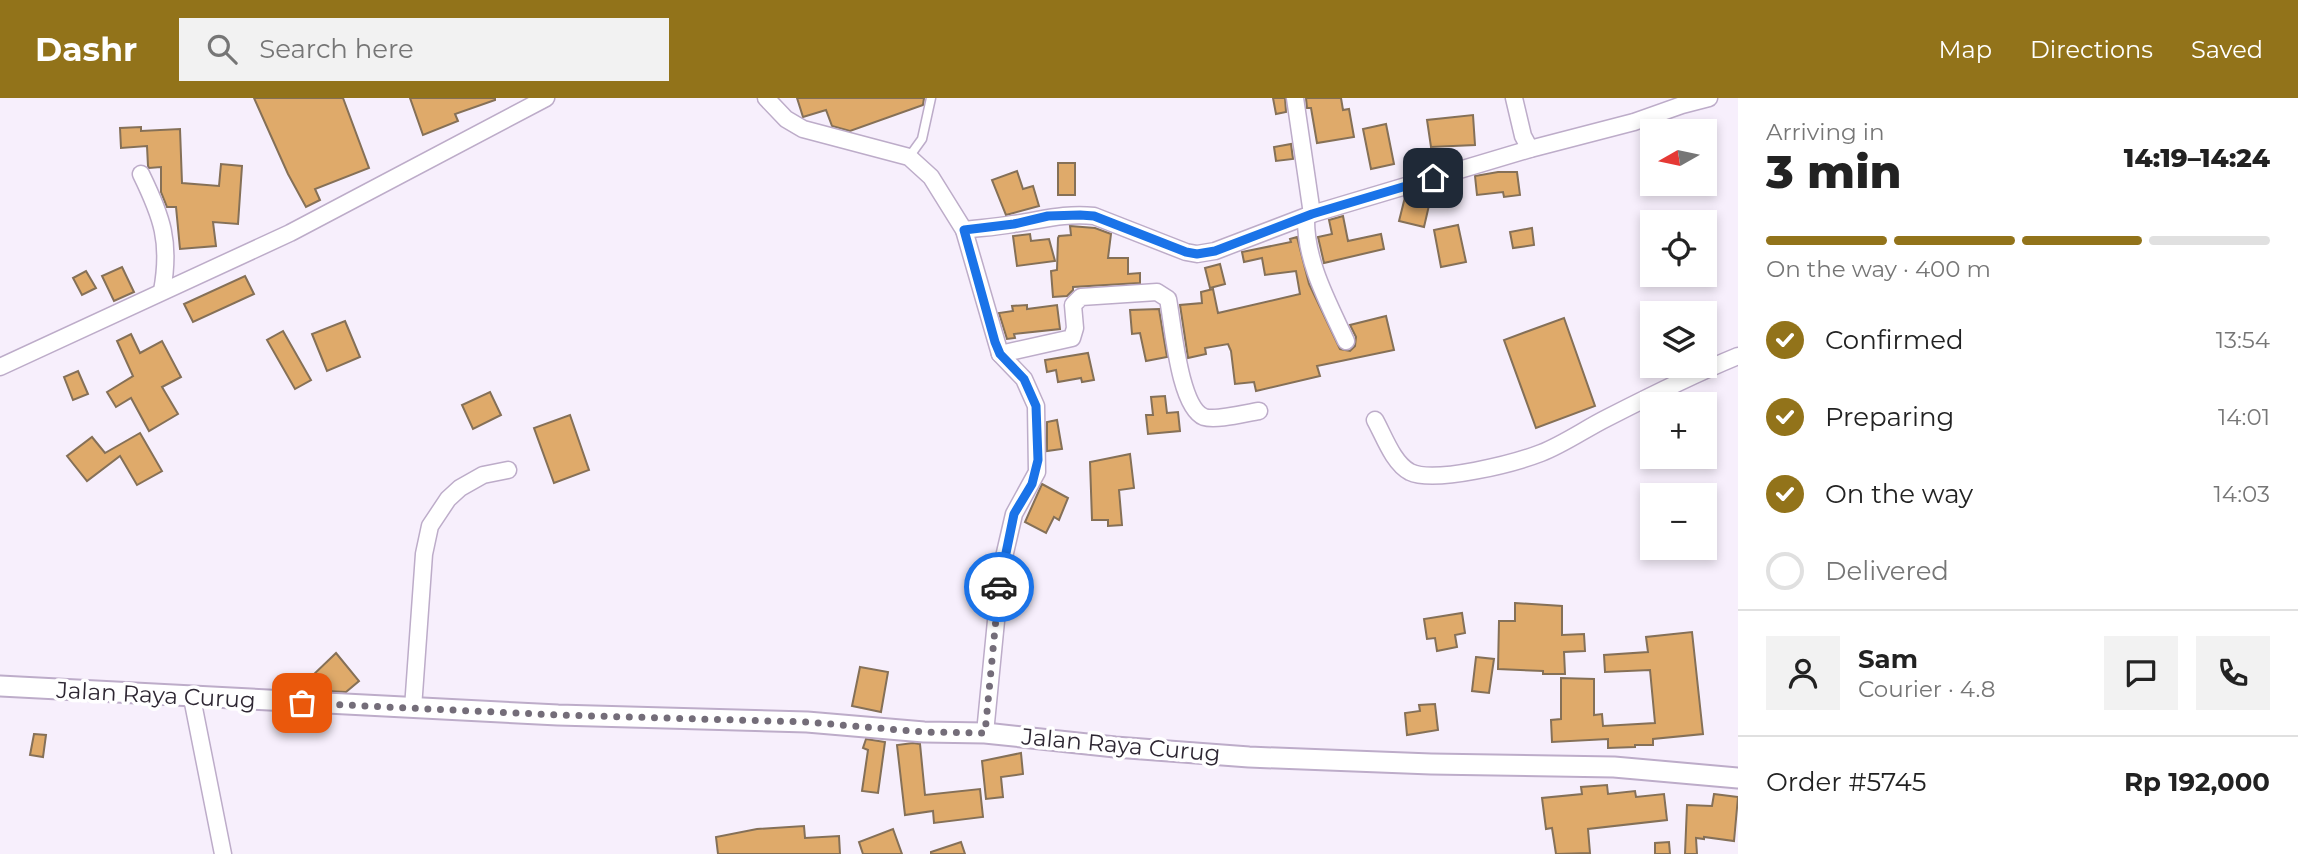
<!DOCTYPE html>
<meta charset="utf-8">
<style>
body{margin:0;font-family:Montserrat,sans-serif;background:#f2f2f2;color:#222;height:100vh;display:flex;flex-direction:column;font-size:26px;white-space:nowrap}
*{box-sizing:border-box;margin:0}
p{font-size:23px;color:#767676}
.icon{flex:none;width:38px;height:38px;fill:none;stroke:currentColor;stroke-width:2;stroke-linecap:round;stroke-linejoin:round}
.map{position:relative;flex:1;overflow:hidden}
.sheet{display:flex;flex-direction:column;background:#fff;width:560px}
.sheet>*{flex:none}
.needle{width:46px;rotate:261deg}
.fabs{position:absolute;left:1640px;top:21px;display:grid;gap:14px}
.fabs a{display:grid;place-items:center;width:77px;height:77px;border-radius:0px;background:#fff;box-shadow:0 4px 10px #0003;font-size:35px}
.pin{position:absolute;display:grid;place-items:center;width:60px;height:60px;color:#fff;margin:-30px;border-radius:14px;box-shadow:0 4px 10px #0006}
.courier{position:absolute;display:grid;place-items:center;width:70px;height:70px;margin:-35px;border:5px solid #1a73e8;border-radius:50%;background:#fff;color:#222;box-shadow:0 2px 9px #0007}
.summary em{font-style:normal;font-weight:800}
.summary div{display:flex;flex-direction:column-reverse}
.summary{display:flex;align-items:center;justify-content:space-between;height:119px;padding:0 28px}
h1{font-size:46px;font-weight:800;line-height:52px}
.bar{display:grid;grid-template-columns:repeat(4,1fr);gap:10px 7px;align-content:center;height:84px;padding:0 28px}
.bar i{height:9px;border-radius:5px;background:#e0e0e0}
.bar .on{background:#92731a}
.bar p{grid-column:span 4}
.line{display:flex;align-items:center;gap:18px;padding:0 28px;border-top:2px solid #e0e0e0}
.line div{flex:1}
.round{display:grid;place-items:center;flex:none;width:74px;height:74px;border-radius:0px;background:#f2f2f2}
ol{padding:0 28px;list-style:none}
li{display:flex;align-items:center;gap:21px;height:77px}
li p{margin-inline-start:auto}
li .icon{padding:7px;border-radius:50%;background:#92731a;color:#fff;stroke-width:4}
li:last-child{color:#767676}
li i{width:38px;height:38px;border:4px solid #e0e0e0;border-radius:50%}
header{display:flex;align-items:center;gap:42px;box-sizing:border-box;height:98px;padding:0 35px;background:#92731a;color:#fff}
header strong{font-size:33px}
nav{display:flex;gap:38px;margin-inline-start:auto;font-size:24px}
.search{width:490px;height:63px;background:#f2f2f2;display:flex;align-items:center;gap:18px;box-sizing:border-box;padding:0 24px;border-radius:0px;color:#767676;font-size:26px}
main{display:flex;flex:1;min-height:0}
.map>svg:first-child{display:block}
.building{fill:#dfaa6a;stroke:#857057;stroke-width:2}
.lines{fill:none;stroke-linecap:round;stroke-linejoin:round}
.service-casing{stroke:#bdacc9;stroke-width:11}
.minor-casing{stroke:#bdacc9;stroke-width:19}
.tertiary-casing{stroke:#bdacc9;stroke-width:23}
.service{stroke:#fff;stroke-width:8}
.minor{stroke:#fff;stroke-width:16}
.tertiary{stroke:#fff;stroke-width:19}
.done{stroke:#746d79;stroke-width:7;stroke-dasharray:0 12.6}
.route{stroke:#1a73e8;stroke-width:9}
.labels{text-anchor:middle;stroke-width:7;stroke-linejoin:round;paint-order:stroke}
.street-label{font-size:23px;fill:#2e2733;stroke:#fff}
</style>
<header>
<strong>Dashr</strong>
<div class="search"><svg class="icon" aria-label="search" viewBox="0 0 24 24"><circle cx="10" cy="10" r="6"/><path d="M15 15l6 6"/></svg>Search here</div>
<nav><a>Map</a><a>Directions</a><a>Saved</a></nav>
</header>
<main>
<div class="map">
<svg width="1738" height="756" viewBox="0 0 1738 756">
<rect width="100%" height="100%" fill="#f7effc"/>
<!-- building -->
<g class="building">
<path d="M254,0H343L369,70L315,91L320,102L306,109L288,76Z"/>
<path d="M410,0H495V2L455,16L458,23L423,37Z"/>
<path d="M797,0H924L923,7L850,33L832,28L826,12L803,19Z"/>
<path d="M1273,0H1285L1286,14L1276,16Z"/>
<path d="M1306,0H1341L1343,12L1349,11L1354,39L1317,45L1311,10H1307Z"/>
<path d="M1473,17L1475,47L1431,49L1427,22Z"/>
<path d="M1386,26L1394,66L1371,71L1363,31Z"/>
<path d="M141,29V33L180,31L182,85L219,88L221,66L242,68L238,126L213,124L216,148L180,151L176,109H167L161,94V69L149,70L148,68L147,48L121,50L120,30Z"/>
<path d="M1291,46L1293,61L1276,63L1274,49Z"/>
<rect x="1058" y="65" width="17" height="32"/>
<path d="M1017,73L1023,91L1033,88L1039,108L1006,117L992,82Z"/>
<path d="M1498,74H1517L1520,97L1504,99L1503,94L1477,97L1475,78Z"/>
<path d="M1409,98L1430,103L1424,129L1399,123L1405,99Z"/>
<path d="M1343,118L1348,143L1381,136L1384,151L1324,165L1318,139L1332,136L1329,122Z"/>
<path d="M1458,127L1466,164L1441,169L1434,132Z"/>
<path d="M1070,128L1095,130L1111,136L1108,160H1128V176L1140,175V185L1073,189V192L1067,198L1053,199L1051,173L1057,172L1058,140L1059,138L1071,137Z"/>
<path d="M1532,130L1534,147L1513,150L1510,134Z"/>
<path d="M1030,136L1031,143L1049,141L1055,163L1017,168L1013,138Z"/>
<path d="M1297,139L1309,186L1340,251L1350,253L1355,248L1356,239L1350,227L1386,218L1394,252L1317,268L1320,278L1256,293L1254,284L1235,286L1231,253L1228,246L1205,250L1206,256L1188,260L1180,207L1202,205L1201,194L1213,191L1218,215L1300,196L1296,173L1265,177L1262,160L1244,164L1242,154L1291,144L1290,141Z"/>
<path d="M1220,166L1225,186L1210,190L1205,170Z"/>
<path d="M122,169L134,194L114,203L102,178Z"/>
<path d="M86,173L96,190L82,197L73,180Z"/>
<path d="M245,178L254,196L193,224L184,206Z"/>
<path d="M1027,207V211L1057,207L1060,231L1014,236L1015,240L1007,241L999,215L1013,213L1012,208Z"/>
<path d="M1159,211L1167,259L1146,263L1140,235L1132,236L1130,212Z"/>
<path d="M1564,220L1595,308L1536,330L1504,242Z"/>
<path d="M345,223L360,259L327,273L312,236Z"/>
<path d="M283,233L311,282L295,291L267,242Z"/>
<path d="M131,236L140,255L162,243L181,279L162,289L178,316L149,333L131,300L116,309L107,294L133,278L117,243Z"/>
<path d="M1088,255L1094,282L1082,284L1081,280L1058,284L1056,272L1047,274L1045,262Z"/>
<path d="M78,273L88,296L73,302L64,279Z"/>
<path d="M490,294L501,317L473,331L462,307Z"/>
<path d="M1165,298L1167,315L1178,314L1180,333L1148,336L1146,317H1153L1151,299Z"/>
<path d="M570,317L589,372L554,385L534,330Z"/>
<path d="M1057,322L1062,351L1047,353V324Z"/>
<path d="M140,335L162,373L137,387L120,358L87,383L67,358L92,339L105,355Z"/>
<path d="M1130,356L1134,390L1119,392L1122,427L1108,428V422H1092L1090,364Z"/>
<path d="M1042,386L1068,400L1059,422L1054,419L1046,435L1025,424Z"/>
<path d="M1515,505L1562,508V537L1584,536L1585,553L1564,554L1565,576H1543V573L1498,571L1499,523H1515Z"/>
<path d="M1462,515L1465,535L1455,537L1457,549L1437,553L1435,540L1427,541L1424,521Z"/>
<path d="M1692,534L1703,636L1653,641V647H1635V649L1608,650V641L1552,644L1551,622L1561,621V580L1594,581V617L1602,616L1603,628L1655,625L1650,572L1605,574L1604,557L1648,554L1646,539Z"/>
<path d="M336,555L359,583L346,594L325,593L312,578Z"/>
<path d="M1476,559L1494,561L1489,595L1472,593Z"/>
<path d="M860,569L888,574L881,614L852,608Z"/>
<path d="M1435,606L1438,632L1407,637L1405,615L1420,613L1419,607Z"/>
<path d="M34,636L46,637L43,659L30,657Z"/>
<path d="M866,641L885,644L878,695L862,693L868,652L863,650Z"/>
<path d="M913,645L920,646L925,697L980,691L983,719L934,725L933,713L905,717L897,647Z"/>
<path d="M1021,655L1023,676L1001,679L1003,699L986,701L982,663Z"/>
<path d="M1607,687L1608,696L1635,693L1636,699L1664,696L1667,722L1588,731L1590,755L1556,756L1552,730L1546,731L1542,700L1582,696L1581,689Z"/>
<path d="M1714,696L1738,699L1734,743L1704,739V741L1696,740L1697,756H1685L1687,707L1712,708Z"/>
<path d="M804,728L805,740L839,738L840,756H718L716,739L757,731Z"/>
<path d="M893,731L902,756H863L859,744Z"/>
<path d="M961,744L965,756H931V754Z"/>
<path d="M1669,744L1670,756H1655V745Z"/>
</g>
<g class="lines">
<!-- service casing -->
<g class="service-casing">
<path id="service" d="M909,59L922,41L931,0"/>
</g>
<!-- minor casing -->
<g class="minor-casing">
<g id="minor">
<path d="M766,0L786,21L803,31L909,59L931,79L964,132L1000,256L1024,281L1036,308L1037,374L1014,416L1001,472L985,635"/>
<path d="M1295,0L1312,116"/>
<path d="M1514,0L1523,38L1530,51"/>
<path d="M141,76C162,119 171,144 162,193"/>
<path d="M1306,119C1305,163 1328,204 1346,243"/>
<path d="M964,132C980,130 996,129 1013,126C1042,122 1064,115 1094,118L1186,154L1197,156L1215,153L1312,116L1530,51L1634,24L1682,7L1709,0"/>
<path d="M1000,256L1072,240L1075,230L1073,207L1081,199L1157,194L1168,201C1173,226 1179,309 1204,319C1216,323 1246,315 1259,313"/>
<path d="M0,269L290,135L546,0"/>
<path d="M1375,322C1384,338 1393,365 1410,374C1435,386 1515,365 1541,355C1564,346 1585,331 1607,320C1650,298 1694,276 1738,258"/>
<path d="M192,600L223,756"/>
<path d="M413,610L424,456L430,428L448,401L460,390L483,377L508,372"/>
</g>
</g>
<!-- tertiary casing -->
<g class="tertiary-casing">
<path id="tertiary" d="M0,588L558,617L807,624L924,634L985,635L1115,649L1249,659L1431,666L1614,669L1738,680"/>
</g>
<!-- service -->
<use href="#service" class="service"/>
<!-- minor -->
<use href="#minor" class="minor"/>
<!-- tertiary -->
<use href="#tertiary" class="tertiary"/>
</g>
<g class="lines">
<!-- done -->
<path class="done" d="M302,605L558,617L807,624L923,634L985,635L999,489"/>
<!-- route -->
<path class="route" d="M999,489L1014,416L1032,386L1038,362L1036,308L1024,281L1000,256L995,244L964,132L1014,126L1048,118L1080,117L1094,118L1186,154L1197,156L1215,153L1312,116L1433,80"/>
</g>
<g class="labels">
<!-- street labels -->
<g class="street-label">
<text transform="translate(156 597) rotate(3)" y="8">Jalan Raya Curug</text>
<text transform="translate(1121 647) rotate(5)" y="8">Jalan Raya Curug</text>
</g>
</g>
</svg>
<div class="fabs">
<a><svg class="needle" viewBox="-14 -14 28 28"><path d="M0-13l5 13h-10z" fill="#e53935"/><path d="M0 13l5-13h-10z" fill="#767676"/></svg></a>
<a><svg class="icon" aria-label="locate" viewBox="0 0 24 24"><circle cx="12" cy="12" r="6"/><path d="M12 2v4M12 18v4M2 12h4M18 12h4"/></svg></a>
<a><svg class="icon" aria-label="layers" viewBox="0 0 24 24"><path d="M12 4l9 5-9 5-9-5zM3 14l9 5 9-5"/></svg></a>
<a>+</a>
<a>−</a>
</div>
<div class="pin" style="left:302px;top:605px;background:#ea580c"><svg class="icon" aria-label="bag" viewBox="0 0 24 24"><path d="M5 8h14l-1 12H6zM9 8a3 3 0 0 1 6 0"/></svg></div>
<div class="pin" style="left:1433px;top:80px;background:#1f2937"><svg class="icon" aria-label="home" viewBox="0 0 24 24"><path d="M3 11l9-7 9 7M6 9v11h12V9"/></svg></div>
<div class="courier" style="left:999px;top:489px"><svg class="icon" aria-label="car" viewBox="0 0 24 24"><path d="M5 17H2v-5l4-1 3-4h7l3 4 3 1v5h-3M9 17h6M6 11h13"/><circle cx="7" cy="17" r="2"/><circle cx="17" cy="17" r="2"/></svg></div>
</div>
<section class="sheet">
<div class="summary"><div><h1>3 min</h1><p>Arriving in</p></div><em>14:19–14:24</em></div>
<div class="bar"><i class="on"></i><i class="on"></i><i class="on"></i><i></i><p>On the way · 400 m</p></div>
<ol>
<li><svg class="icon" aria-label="check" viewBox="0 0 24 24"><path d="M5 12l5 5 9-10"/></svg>Confirmed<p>13:54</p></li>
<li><svg class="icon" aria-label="check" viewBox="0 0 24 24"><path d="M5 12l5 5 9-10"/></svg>Preparing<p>14:01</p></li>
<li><svg class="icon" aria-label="check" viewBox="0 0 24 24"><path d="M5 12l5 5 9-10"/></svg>On the way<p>14:03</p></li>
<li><i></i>Delivered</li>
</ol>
<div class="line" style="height:126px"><a class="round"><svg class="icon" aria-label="person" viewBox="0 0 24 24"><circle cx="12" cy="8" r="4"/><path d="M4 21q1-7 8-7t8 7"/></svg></a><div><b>Sam</b><p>Courier · 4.8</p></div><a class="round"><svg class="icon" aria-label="chat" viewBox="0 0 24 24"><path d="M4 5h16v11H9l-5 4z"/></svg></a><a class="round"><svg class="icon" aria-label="phone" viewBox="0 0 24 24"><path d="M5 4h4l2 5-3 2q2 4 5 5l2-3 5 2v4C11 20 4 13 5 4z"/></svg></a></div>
<div class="line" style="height:91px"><div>Order #5745</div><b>Rp 192,000</b></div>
</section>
</main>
